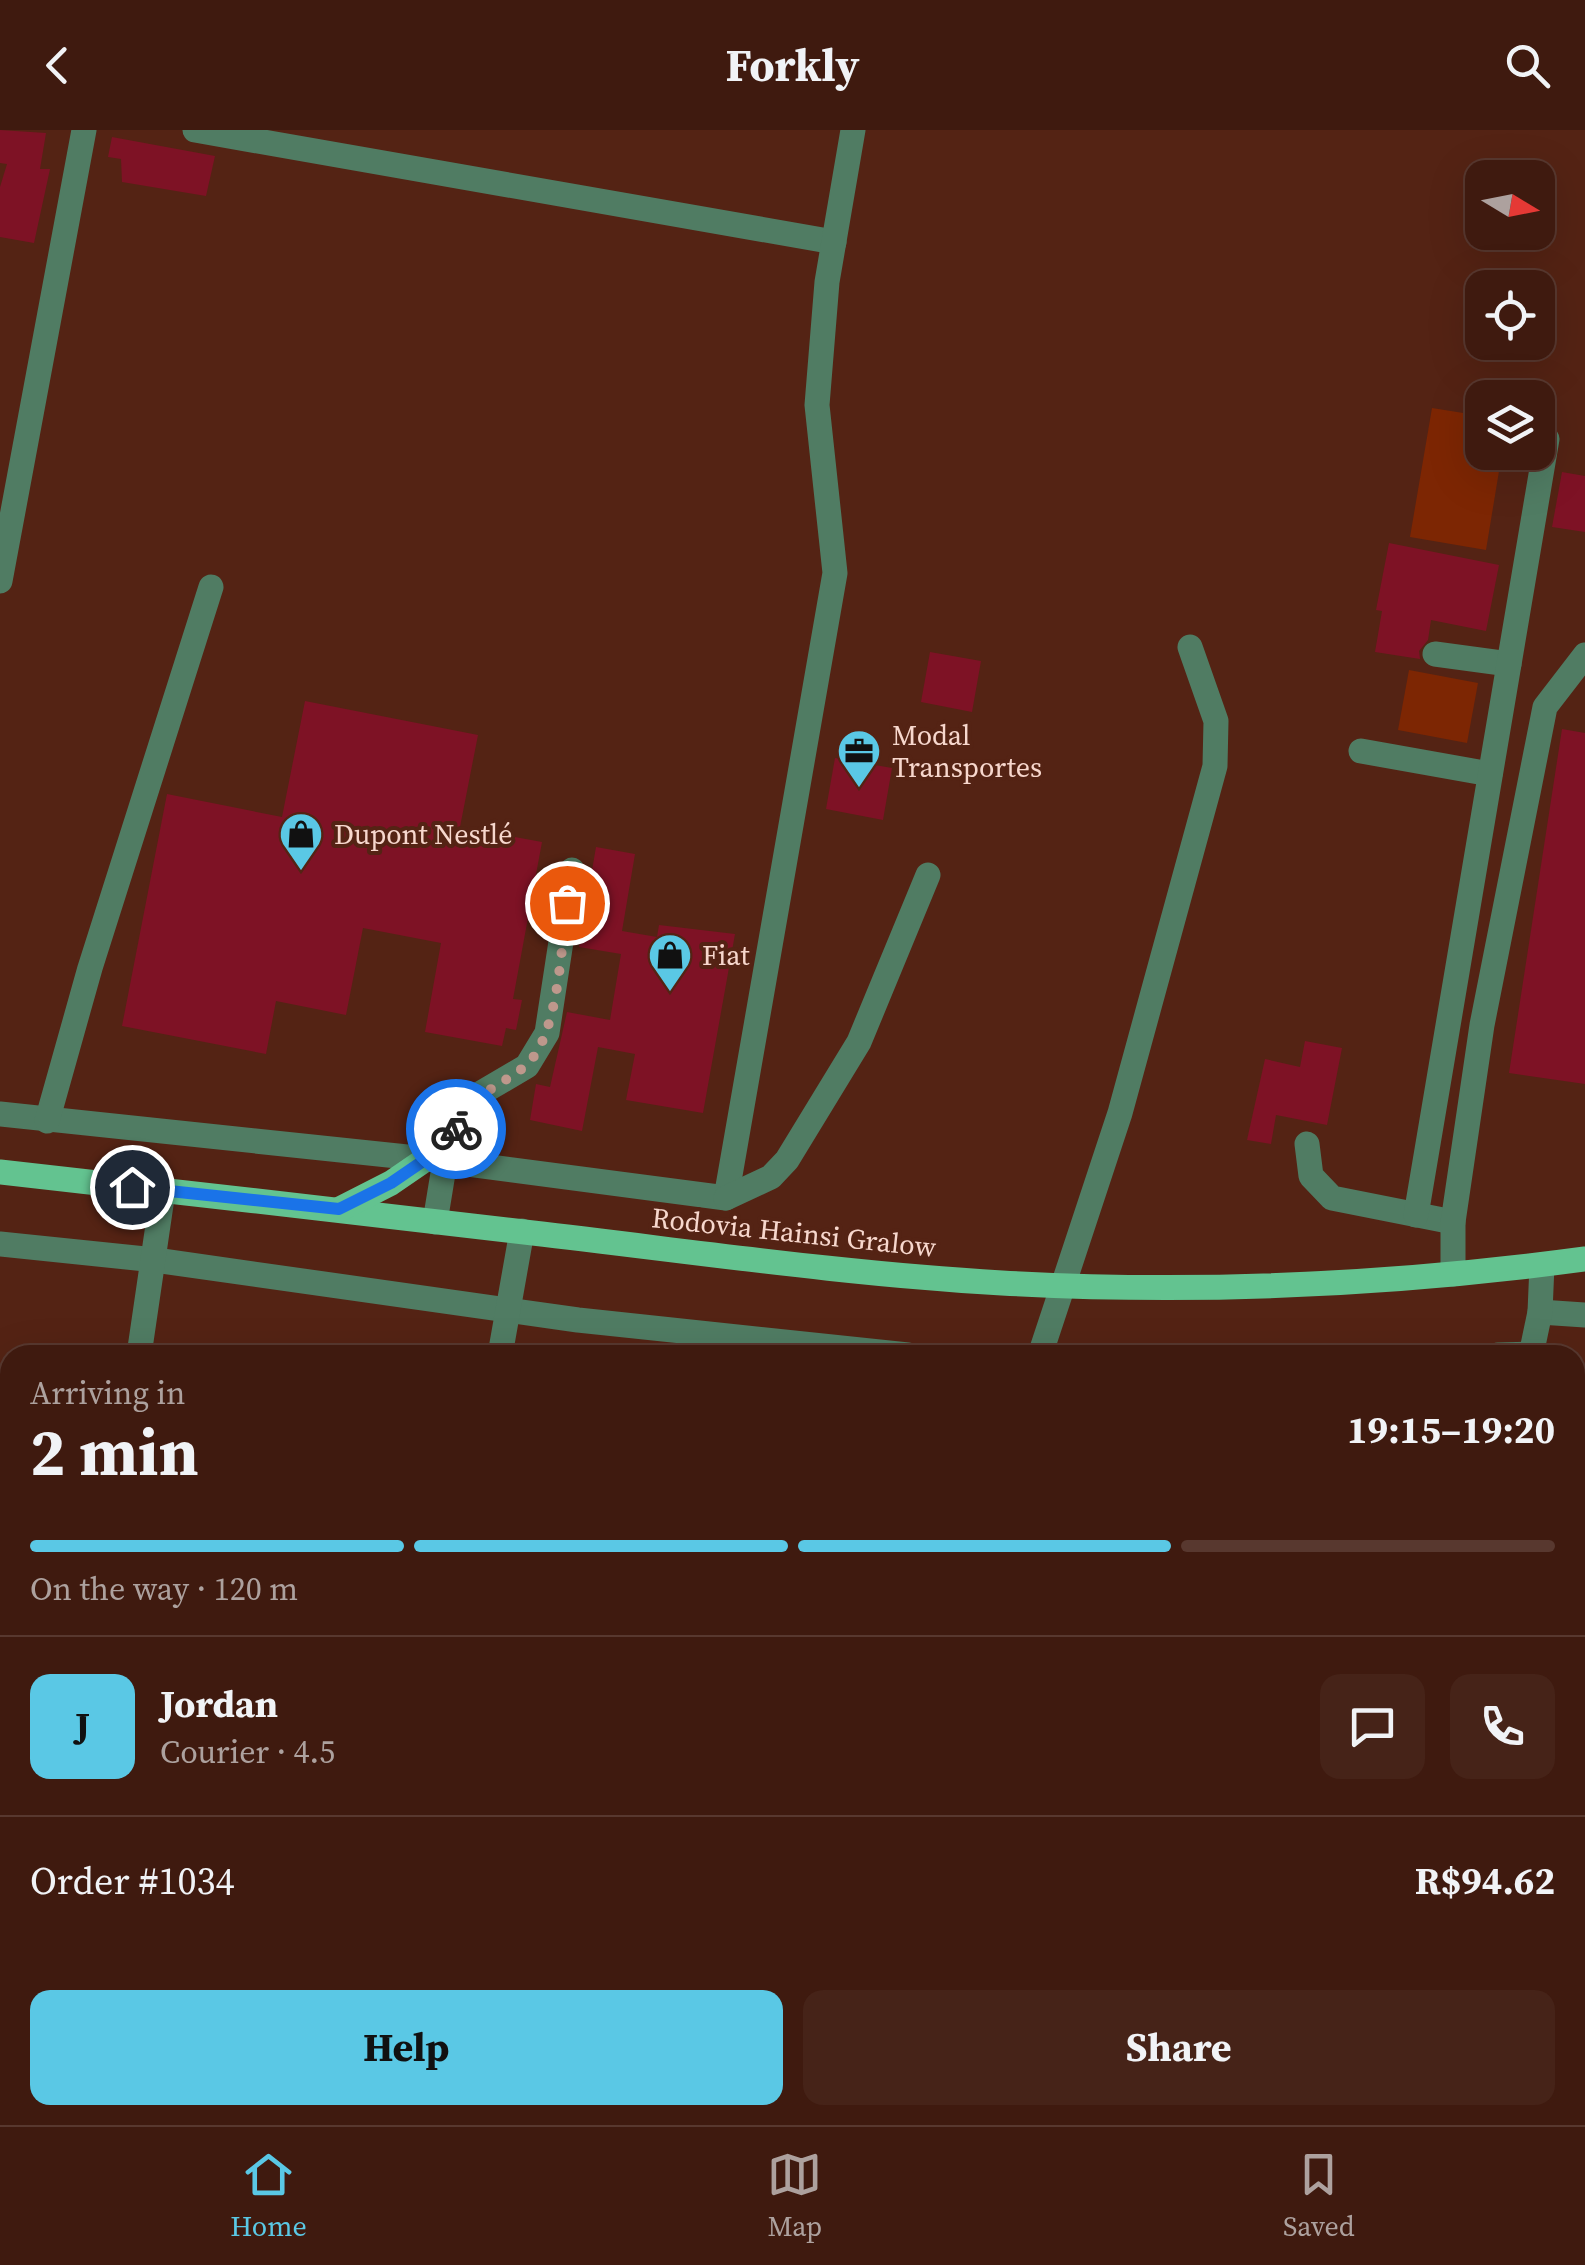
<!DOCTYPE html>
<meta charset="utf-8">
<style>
body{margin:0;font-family:"Source Serif 4",serif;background:#462318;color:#f1f3f6;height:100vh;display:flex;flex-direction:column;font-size:38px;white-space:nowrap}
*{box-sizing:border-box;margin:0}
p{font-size:32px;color:#ada19e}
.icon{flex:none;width:55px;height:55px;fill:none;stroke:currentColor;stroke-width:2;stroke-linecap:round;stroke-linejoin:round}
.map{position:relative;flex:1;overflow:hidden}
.sheet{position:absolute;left:0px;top:1215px;width:1585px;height:780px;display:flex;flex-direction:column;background:#3f1a0f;border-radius:30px 30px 0 0;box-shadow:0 10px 40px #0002,0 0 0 2px #58382f}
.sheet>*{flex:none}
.needle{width:65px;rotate:100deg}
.controls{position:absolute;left:1465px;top:30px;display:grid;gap:20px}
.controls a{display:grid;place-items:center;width:90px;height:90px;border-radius:20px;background:#3f1a0f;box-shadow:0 10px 40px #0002,0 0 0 2px #58382f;font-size:50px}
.pin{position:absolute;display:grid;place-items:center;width:85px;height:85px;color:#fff;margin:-42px;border:5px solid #fff;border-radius:50%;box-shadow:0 2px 10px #0007}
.courier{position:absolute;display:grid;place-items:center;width:100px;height:100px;margin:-50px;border:8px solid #1a73e8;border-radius:50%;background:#fff;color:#222;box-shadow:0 2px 12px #0007}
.head em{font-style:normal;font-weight:700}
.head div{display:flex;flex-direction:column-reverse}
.head{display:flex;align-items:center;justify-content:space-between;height:170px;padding:0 30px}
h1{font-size:65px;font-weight:700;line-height:75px}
.bar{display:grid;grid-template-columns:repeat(4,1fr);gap:15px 10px;align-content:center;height:120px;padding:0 30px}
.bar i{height:12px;border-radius:8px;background:#58382f}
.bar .active{background:#5ac8e5}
.bar p{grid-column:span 4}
.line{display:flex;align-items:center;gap:25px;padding:0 30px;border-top:2px solid #58382f}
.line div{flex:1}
.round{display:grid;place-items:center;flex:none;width:105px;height:105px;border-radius:20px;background:#462318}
.button{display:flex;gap:20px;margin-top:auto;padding:20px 30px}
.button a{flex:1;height:115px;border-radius:20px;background:#5ac8e5;color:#111;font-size:40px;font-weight:700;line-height:115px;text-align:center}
.button a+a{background:#462318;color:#f1f3f6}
header{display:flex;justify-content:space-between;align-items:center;height:130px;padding:0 30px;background:#3f1a0f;font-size:45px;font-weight:700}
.dock{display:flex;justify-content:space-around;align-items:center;height:140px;border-top:2px solid #58382f;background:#3f1a0f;font-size:28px;color:#ada19e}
.dock a{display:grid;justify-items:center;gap:5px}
.dock .active{color:#5ac8e5}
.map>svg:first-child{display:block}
.green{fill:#7d2603}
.building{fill:#7e1225}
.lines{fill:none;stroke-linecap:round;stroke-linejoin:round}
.minor{stroke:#507c63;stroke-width:25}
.major{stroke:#63c390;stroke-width:25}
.done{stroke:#be988c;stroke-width:10;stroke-dasharray:0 18}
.route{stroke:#1a73e8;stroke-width:12}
.labels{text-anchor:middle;stroke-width:8;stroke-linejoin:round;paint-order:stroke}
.poi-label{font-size:28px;fill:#f7d7cd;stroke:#542314;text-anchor:start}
.street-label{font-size:28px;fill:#f7d7cd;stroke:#542314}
</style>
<header><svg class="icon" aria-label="back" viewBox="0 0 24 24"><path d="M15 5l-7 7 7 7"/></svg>Forkly<svg class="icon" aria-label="search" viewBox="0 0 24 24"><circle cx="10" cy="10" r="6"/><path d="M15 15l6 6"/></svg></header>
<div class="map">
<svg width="1585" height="1995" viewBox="0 0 1585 1995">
<rect width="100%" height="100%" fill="#542314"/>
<!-- green -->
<g class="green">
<path d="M1432,278L1482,286V322L1502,323L1486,420L1410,407Z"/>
<path d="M1409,540L1478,553L1467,613L1398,600Z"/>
</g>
<!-- building -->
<g class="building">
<path d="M0,0L46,3L40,39H50L34,113L0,107V57L7,34L0,33Z"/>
<path d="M112,7L215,26L206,66L122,52L121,29L108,27Z"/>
<path d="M1562,342L1585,346V402L1552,397Z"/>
<path d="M1389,413L1499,435L1486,501L1431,490L1428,510L1419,521L1420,529L1375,522L1382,481L1376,480Z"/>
<path d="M930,522L981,531L972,582L921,572Z"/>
<path d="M305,571L478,605L460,697L542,712L513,869L522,870L516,900L506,898L502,916L425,902L441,813L363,798L346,885L276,871L266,924L122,896L167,664L282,687Z"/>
<path d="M1562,599L1585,603V954L1509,943Z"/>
<path d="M835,628L892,638L883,690L826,679Z"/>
<path d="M596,717L635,724L622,801L657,807L659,795L735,804L703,983L626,970L635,924L598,917L582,1001L530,990L536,954L550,957L567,882L610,890L621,824L579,817Z"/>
<path d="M1305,911L1342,918L1327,995L1276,985L1271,1014L1247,1010L1265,929L1300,937Z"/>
</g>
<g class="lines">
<!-- minor -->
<g class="minor">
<path d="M195,0L834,112"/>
<path d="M0,451L84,0"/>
<path d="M1435,524L1509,534"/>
<path d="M1361,621L1490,644"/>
<path d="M0,984L445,1031L726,1068L835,443L817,275L827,152L853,0"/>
<path d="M47,991L90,838L211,457"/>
<path d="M1307,1014L1311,1046L1332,1068L1453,1092"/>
<path d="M726,1068L771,1047L787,1030L859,912L928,745"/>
<path d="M1416,1085L1547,309"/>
<path d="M435,1092L445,1031L461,987L481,963L527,936L547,903L572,740"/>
<path d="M0,1114L155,1130L578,1190L908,1225"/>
<path d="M1453,1144V1092L1482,895L1545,577L1585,525"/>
<path d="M1540,1182L1585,1185"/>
<path d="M139,1225L163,1061"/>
<path d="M500,1225L522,1101"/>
<path d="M1040,1225L1120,983L1215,636L1216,591L1190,517"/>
<path d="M1498,1225L1531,1224"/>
<path d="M1531,1225L1540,1182L1542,1135"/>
<path d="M1575,1545L1585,1541"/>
<path d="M0,1676L10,1678"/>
<path d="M0,1840L10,1842"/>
<path d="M211,1995L213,1985"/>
<path d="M374,1995L376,1985"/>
<path d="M892,1995L893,1985"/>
<path d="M1153,1995L1155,1985"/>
<path d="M1295,1995L1300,1985"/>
<path d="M1409,1995L1411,1985"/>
</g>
<!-- major -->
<g class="major">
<path d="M0,1042C178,1062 355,1082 533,1103C689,1121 845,1144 1002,1153C1197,1164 1392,1155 1585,1129"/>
<path d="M340,1079L391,1053L426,1029"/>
<path d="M1262,1985L1276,1995"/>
<path d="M928,1995L945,1985"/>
</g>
</g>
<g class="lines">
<!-- done -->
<path class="done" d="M456,999C471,963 497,959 524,937C559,909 561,816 567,773"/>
<!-- route -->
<path class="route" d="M132,1057L339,1079L391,1053L426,1029L445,1031L456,999"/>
</g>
<!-- icons -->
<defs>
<g id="office-pin" transform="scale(2.25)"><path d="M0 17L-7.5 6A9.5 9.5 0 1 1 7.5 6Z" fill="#5ac8e5" stroke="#542314"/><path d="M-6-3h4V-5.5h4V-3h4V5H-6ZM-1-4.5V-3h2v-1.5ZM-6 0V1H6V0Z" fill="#111"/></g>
<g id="shop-pin" transform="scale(2.25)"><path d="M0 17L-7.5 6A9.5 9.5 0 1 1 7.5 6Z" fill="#5ac8e5" stroke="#542314"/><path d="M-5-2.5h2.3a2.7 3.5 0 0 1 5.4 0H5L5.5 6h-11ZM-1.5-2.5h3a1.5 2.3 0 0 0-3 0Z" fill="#111"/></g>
</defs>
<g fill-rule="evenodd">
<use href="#office-pin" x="859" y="621"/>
<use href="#shop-pin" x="301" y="704"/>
<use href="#shop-pin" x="670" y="825"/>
</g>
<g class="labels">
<!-- poi labels -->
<g class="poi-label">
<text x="892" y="615">Modal<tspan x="892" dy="32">Transportes</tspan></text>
<text x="334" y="714">Dupont Nestlé</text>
<text x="702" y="835">Fiat</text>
</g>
<!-- street labels -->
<g class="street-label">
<text transform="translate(794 1102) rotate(6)" y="10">Rodovia Hainsi Gralow</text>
</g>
</g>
</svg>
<div class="controls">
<a><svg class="needle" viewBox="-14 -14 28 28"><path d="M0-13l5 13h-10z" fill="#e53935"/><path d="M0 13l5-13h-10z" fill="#ada19e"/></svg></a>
<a><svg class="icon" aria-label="locate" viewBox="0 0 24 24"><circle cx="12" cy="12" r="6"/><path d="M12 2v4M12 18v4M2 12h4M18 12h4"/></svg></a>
<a><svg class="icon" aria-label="layers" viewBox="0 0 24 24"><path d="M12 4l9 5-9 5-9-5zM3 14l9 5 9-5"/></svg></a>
</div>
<div class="pin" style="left:567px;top:773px;background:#ea580c"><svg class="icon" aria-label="bag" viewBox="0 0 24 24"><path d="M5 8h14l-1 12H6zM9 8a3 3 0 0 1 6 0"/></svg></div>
<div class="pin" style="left:132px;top:1057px;background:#1f2937"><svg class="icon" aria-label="home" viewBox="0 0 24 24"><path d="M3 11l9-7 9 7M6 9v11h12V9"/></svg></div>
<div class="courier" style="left:456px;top:999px"><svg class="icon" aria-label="bike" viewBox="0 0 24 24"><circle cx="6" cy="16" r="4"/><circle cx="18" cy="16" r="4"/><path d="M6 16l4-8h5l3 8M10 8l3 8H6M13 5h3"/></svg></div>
<section class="sheet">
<div class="head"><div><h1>2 min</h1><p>Arriving in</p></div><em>19:15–19:20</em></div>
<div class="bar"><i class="active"></i><i class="active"></i><i class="active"></i><i></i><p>On the way · 120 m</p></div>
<div class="line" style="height:180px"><b class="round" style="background:#5ac8e5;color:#111">J</b><div><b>Jordan</b><p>Courier · 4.5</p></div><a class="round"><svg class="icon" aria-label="chat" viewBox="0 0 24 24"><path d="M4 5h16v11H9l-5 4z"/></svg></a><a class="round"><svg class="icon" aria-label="phone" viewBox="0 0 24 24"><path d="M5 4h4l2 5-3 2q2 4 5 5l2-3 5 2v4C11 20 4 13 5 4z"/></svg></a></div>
<div class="line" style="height:130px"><div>Order #1034</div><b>R$94.62</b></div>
<div class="button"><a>Help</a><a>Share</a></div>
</section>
</div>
<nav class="dock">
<a class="active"><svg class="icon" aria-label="home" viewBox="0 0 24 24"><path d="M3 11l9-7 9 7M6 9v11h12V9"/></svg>Home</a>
<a><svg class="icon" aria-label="map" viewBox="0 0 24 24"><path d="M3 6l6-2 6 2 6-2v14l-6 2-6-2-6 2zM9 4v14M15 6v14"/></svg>Map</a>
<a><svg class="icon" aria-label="saved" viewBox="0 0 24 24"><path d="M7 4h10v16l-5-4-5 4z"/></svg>Saved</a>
</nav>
